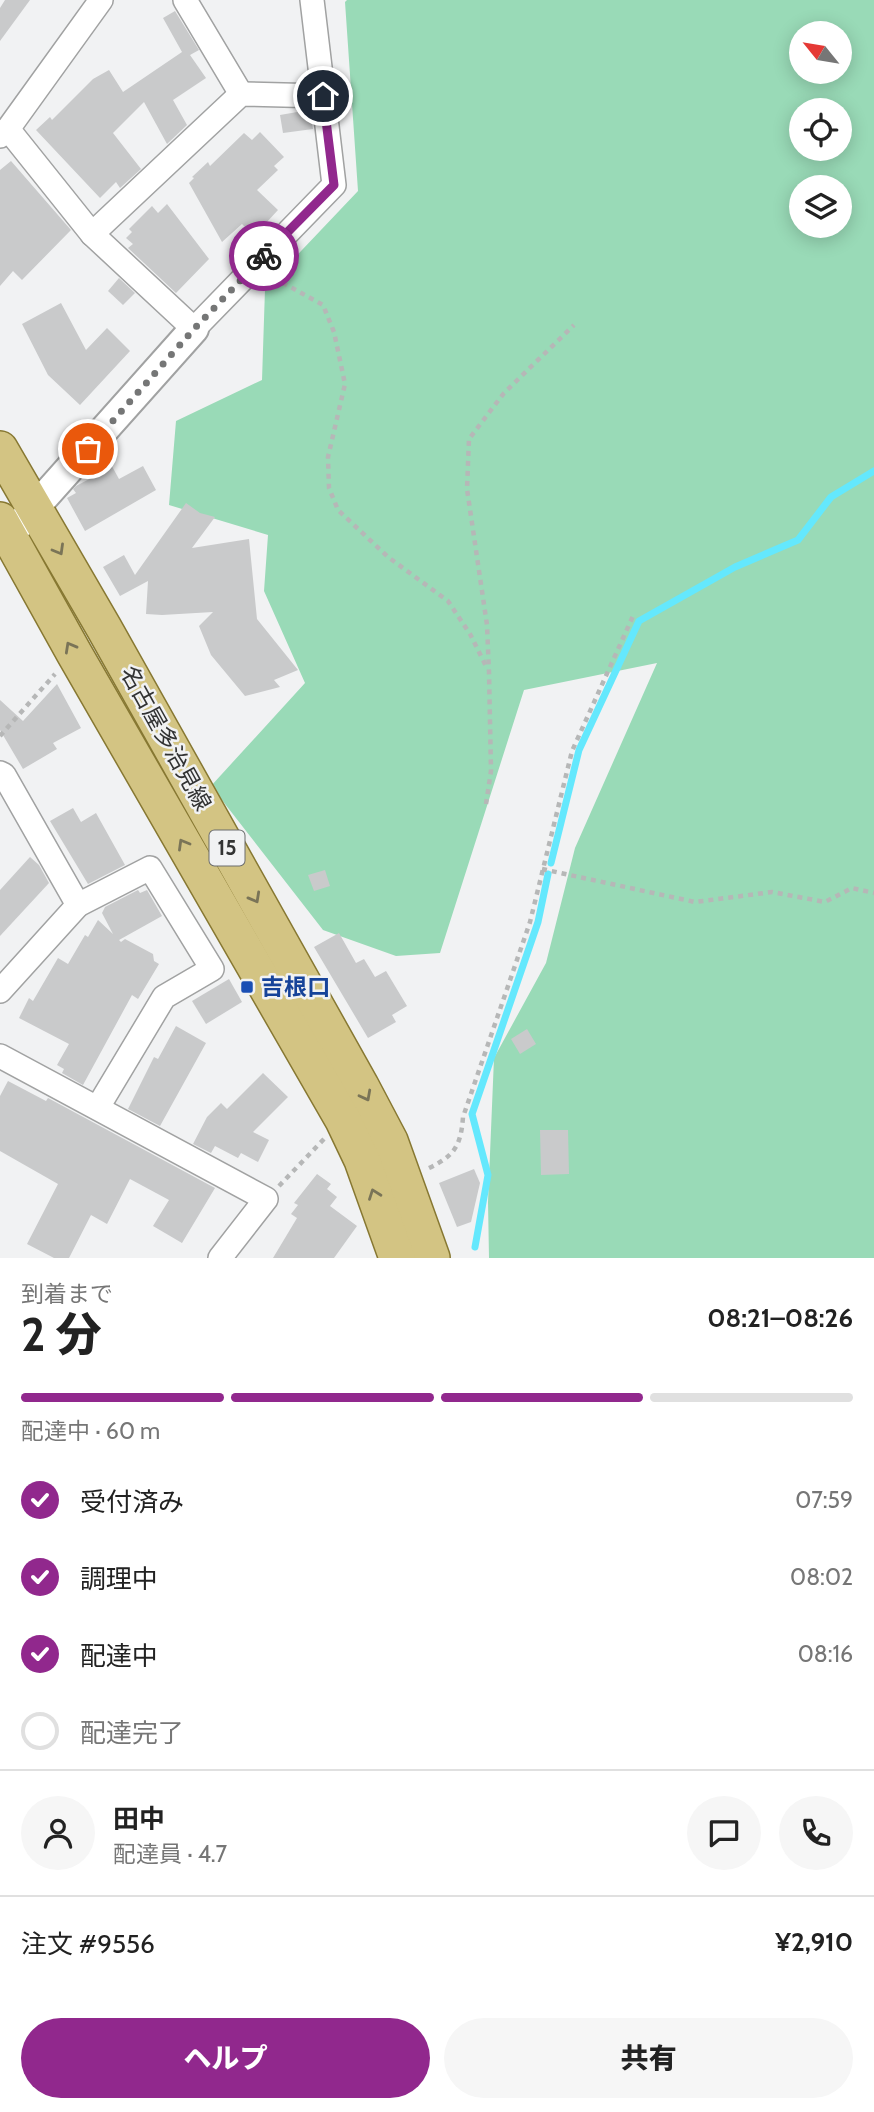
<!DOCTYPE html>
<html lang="ja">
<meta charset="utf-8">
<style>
body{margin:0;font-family:Cabin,"Noto Sans JP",sans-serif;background:#f6f6f6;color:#222;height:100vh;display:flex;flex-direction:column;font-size:26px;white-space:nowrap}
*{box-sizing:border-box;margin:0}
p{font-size:23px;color:#767676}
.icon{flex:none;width:38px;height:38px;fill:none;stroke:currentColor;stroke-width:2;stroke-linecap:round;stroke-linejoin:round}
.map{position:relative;height:1258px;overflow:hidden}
.side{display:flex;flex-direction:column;background:#fff;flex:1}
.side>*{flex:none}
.needle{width:46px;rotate:300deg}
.fabs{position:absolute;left:789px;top:21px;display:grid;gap:14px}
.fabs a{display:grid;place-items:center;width:63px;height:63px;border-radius:50%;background:#fff;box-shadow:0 4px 18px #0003;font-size:35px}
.pin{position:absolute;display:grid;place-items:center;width:60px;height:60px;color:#fff;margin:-30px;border:4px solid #fff;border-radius:50%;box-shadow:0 2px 7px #0007}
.courier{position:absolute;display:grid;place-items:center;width:70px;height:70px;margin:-35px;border:5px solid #91288d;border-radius:50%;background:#fff;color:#222;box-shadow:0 2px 9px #0007}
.summary em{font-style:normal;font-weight:800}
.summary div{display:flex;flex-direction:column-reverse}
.summary{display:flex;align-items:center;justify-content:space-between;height:119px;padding:0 21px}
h1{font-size:46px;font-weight:800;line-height:52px}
.bar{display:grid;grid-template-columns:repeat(4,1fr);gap:10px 7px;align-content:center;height:84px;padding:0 21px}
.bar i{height:9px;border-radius:5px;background:#e0e0e0}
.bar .on{background:#91288d}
.bar p{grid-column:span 4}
.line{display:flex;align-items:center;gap:18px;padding:0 21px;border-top:2px solid #e0e0e0}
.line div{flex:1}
.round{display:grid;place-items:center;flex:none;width:74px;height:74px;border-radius:37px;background:#f6f6f6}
ol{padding:0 21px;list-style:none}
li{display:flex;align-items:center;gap:21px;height:77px}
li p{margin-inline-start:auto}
li .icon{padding:7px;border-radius:50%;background:#91288d;color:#fff;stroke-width:4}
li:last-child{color:#767676}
li i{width:38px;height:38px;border:4px solid #e0e0e0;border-radius:50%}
.primary-button{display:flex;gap:14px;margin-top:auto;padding:14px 21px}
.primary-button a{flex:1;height:80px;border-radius:42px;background:#91288d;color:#fff;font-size:28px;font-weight:800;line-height:80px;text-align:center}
.primary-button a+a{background:#f6f6f6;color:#222}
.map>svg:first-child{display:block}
.green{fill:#99dab7;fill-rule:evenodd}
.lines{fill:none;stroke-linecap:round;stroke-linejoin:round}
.stream{stroke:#64e8fd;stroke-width:7}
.building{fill:#c9cacb}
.minor-casing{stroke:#a1a2a2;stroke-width:26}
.tertiary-casing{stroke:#a1a2a2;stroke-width:32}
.primary-casing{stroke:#877832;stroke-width:38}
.path{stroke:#b6b7b7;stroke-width:4.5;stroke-dasharray:5 5;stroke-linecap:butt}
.minor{stroke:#fff;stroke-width:23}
.tertiary{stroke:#fff;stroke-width:28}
.primary{stroke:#d3c483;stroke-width:35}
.oneway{stroke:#7a7457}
.done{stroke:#757676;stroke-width:7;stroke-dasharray:0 12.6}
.route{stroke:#91288d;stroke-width:9}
.transit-dot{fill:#1a4fb4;stroke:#f1f2f3;stroke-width:2.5}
.labels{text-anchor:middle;stroke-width:5;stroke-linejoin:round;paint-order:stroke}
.shield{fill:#f1f2f3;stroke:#6b6c6d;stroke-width:2}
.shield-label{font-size:21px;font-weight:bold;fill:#323333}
.street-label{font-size:23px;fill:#323333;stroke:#f1f2f3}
.transit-label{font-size:23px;font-weight:bold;fill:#164399;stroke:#f1f2f3;text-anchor:start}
</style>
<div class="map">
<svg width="874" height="1258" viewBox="0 0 874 1258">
<rect width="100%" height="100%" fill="#f1f2f3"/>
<!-- green -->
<path class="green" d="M347,0H874V1258H489L488,1202L494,1058L546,963L575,848L657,663L524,690L440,953L396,956L323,930L211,786L305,683L264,591L268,535L169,505L176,421L262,380L265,289L358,191L345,2ZM802,33H840V72H802ZM802,110H840V149H802ZM802,187H840V226H802Z"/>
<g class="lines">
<!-- stream -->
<g class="stream">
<path d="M551,863L579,750L639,621L735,567L798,540L831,497L874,471"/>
<path d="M475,1247L488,1175L472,1114L538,922L548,874"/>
</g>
</g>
<!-- building -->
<g class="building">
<path d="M5,0H30L0,41V8Z"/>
<path d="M175,11L199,50L190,55L206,78L173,100L187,125L167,144L144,102L113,133L141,169L120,188L116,182L100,198L36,130L50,117L52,120L93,79L109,70L123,92L182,52L163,18Z"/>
<path d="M303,111L311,117L313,129L283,133L280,115Z"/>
<path d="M260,132L284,157L274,166L278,170L257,190L278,210L254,236L242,224L222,242L189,183L194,178L192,177L208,162L210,166L244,133L252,140Z"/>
<path d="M11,161L71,230L22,280L13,271L0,286V170Z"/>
<path d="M167,204L209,259L176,293L128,248L133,244L126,238L132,232L129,229L152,206L158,213Z"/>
<path d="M119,278L135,293L123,305L108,291Z"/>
<path d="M61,303L86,350L107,328L130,351L80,405L48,375L22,324Z"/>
<path d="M108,459L119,479L143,466L156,490L85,531L67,498L76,493L73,489L76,486L95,476L91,470L94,466Z"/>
<path d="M186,503L200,513L215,517L192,548L249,539L257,619L298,670L274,680L280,687L245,696L211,655L199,626L213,612L162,615L146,614L148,581L120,596L103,567L124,555L135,575Z"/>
<path d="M57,684L81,728L53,743L57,749L23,769L0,730V700L23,721Z"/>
<path d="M73,808L81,822L96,813L125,865L88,884L50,821Z"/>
<path d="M30,857L39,865L49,883L0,936V890Z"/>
<path d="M325,870L330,886L314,891L308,875Z"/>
<path d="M138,890L140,893L147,890L162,916L119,940L121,942L125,939L153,954L154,961L159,964L138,999L132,995L83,1085L62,1073L64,1069L57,1065L69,1044L19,1018L29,998L33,1001L58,958L68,964L85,935L88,937L98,920L113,934L102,913L105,907Z"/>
<path d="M339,933L356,963L364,959L375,977L386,971L407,1006L392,1015L396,1022L368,1038L314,947Z"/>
<path d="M229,979L242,1002L206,1024L192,1001Z"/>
<path d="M176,1026L206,1043L160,1126L128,1109L154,1057L158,1059Z"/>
<path d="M527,1029L536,1044L520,1054L511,1039Z"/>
<path d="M263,1073L288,1097L253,1132L269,1140L258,1162L241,1153L238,1158L215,1146L211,1153L193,1144L207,1117L221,1103L227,1109Z"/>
<path d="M8,1081L46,1101L48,1098L215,1188L182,1243L153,1226L169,1200L130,1179L107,1224L91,1215L69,1258H54L27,1244L58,1184L0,1151V1096Z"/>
<path d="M540,1130H568L569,1174L541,1175Z"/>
<path d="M474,1169L480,1183L471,1222L457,1227L439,1183Z"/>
<path d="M317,1174L331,1184L327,1189L337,1197L330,1206L357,1226L334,1258H273L297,1218L291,1214L298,1205L294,1203Z"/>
</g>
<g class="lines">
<!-- minor casing -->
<g class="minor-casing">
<g id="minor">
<path d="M185,0L241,94"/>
<path d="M8,129L92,234L194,329L334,185L312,0"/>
<path d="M0,136L8,129L101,0"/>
<path d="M92,234L241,94L323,96"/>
<path d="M0,773L4,775L78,905L0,991"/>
<path d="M78,905L150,868L212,969L164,997L98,1107"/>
<path d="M0,1056L266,1199L220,1258"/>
</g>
</g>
<!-- tertiary casing -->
<g class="tertiary-casing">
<path id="tertiary" d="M21,523L194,329"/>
</g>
<!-- primary casing -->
<g class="primary-casing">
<g id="primary">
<path d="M0,449L104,628L361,1086L390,1141L432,1258"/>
<path d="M0,520L74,653L343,1120L362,1160L397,1258"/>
</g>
</g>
<!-- path -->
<g class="path">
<path d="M274,278L323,305L334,332L345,384L328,457L329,488L338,510L388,557L448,601L470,634L487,668"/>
<path d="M0,736L55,674"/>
<path d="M486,804L491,771L489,672L487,625L467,489L469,439L504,393L574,325"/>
<path d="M542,869L695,902L772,892L825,902L852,888L874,893"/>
<path d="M429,1168C454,1156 461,1146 463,1117L530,922L572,751L633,616"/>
<path d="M279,1186L324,1139"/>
</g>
<!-- minor -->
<use href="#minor" class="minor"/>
<!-- tertiary -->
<use href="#tertiary" class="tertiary"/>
<!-- primary -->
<use href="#primary" class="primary"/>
</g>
<!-- one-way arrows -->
<defs><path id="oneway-chevron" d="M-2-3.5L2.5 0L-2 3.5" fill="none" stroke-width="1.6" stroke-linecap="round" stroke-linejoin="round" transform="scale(1.75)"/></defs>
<g class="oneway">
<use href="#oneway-chevron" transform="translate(59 550) rotate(60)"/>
<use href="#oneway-chevron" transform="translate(70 647) rotate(-119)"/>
<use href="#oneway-chevron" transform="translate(183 844) rotate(-120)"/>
<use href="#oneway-chevron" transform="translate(255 898) rotate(61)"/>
<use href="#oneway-chevron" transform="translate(366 1096) rotate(62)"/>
<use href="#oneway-chevron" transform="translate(374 1194) rotate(-110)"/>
</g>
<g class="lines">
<!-- done -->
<path class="done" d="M88,449L194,329L264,256"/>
<!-- route -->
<path class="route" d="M264,256L334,185L323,96"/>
</g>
<!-- markers -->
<rect class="transit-dot" x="240" y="980" width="14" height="14" rx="3.5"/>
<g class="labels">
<!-- shield labels -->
<rect class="shield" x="209.5" y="830.5" width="35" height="35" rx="5"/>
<g class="shield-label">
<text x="227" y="855">15</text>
</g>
<!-- street labels -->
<g class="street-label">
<text transform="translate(166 738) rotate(61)" y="8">名古屋多治見線</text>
</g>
<!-- transit labels -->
<g class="transit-label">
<text x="261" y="995">吉根口</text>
</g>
</g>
</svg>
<div class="fabs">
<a><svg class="needle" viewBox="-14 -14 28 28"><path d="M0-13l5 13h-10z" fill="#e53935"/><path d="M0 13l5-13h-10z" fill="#767676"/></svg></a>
<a><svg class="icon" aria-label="locate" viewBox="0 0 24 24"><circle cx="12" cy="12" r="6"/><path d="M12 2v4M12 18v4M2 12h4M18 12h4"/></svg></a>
<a><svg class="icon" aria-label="layers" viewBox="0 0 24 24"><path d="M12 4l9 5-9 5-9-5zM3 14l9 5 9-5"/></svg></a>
</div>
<div class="pin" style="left:88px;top:449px;background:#ea580c"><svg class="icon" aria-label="bag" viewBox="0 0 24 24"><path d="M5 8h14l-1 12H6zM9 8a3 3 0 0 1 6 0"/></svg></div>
<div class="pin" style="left:323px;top:96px;background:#1f2937"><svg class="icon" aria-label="home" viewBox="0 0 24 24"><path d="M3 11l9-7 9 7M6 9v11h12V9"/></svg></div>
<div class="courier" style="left:264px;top:256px"><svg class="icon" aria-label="bike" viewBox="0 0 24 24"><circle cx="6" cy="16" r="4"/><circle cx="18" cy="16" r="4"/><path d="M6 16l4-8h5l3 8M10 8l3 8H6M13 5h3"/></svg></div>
</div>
<section class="side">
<div class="summary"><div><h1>2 分</h1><p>到着まで</p></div><em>08:21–08:26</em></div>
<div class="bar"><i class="on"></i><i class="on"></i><i class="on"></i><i></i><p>配達中 · 60 m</p></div>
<ol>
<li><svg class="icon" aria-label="check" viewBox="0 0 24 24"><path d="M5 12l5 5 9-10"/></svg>受付済み<p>07:59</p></li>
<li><svg class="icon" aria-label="check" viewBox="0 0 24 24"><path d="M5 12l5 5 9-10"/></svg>調理中<p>08:02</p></li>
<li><svg class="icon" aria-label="check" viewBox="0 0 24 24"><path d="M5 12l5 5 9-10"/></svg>配達中<p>08:16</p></li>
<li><i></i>配達完了</li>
</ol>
<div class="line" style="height:126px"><a class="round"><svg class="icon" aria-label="person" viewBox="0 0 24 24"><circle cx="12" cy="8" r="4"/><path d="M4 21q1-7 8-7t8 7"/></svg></a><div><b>田中</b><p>配達員 · 4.7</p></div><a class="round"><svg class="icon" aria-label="chat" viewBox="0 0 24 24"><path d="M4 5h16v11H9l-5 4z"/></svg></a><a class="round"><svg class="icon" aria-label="phone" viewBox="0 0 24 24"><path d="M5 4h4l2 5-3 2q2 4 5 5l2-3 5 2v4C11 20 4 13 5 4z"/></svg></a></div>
<div class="line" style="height:91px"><div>注文 #9556</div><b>¥2,910</b></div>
<div class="primary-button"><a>ヘルプ</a><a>共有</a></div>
</section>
